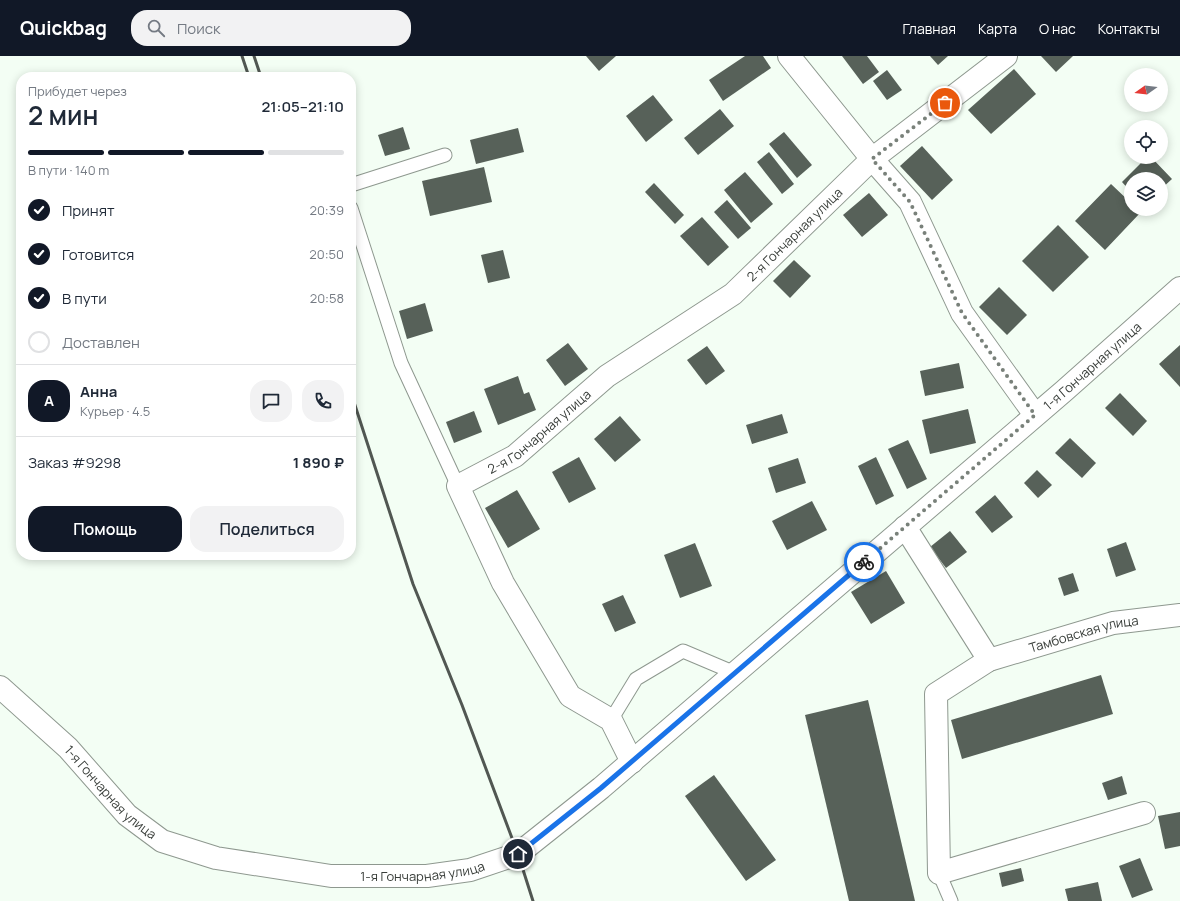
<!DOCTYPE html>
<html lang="ru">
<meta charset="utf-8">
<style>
body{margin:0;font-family:Manrope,sans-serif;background:#f2f2f3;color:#1f2937;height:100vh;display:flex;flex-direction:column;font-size:15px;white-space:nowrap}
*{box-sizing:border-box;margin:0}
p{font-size:13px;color:#747a83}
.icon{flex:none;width:22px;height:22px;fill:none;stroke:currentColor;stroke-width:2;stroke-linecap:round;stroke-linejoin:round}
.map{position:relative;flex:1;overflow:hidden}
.drawer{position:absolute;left:16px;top:16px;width:340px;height:488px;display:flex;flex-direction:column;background:#fff;border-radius:16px;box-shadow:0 2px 10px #0003}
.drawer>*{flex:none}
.needle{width:26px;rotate:256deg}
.controls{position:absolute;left:1124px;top:12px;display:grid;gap:8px}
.controls a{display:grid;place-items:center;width:44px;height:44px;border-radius:50%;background:#fff;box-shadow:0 2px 10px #0003;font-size:20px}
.pin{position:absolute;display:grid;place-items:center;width:34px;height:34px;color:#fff;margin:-17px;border:2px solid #fff;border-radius:50%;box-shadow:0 1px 4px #0007}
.courier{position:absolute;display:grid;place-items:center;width:40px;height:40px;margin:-20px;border:3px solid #1a73e8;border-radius:50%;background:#fff;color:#222;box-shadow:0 1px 5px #0007}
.summary em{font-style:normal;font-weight:600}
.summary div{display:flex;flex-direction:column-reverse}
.summary{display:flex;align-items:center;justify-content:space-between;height:68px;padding:0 12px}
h1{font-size:26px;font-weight:600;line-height:30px}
.bar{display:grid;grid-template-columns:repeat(4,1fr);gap:6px 4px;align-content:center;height:48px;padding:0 12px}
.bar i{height:5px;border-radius:3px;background:#e0e1e3}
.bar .current{background:#111827}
.bar p{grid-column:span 4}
.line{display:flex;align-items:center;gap:10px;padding:0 12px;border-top:1px solid #e0e1e3}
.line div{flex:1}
.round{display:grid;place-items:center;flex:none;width:42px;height:42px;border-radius:16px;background:#f2f2f3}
ol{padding:0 12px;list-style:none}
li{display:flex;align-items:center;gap:12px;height:44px}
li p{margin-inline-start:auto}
li .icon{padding:4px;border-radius:50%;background:#111827;color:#fff;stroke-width:4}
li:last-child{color:#747a83}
li i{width:22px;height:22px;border:2px solid #e0e1e3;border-radius:50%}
.action{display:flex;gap:8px;margin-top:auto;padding:8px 12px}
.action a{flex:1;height:46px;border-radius:16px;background:#111827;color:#fff;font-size:16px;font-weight:600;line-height:46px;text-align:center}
.action a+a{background:#f2f2f3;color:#1f2937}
header{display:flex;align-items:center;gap:24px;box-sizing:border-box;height:56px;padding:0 20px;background:#111827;color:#fff}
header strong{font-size:19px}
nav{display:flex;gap:22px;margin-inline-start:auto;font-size:14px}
.search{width:280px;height:36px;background:#f2f2f3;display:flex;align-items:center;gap:10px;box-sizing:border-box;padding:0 14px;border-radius:16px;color:#747a83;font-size:15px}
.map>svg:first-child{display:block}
.building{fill:#576159}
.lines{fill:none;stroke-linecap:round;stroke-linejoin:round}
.service-casing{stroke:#8e988f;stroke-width:15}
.minor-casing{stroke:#8e988f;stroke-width:24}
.service{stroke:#fff;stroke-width:13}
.minor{stroke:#fff;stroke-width:22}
.rail{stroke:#515752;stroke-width:3}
.done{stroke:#79817a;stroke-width:4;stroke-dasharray:0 7.2}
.route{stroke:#1a73e8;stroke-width:5}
.labels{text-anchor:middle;stroke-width:4;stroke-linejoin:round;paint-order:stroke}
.street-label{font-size:13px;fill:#383d39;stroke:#f3fef4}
</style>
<header>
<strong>Quickbag</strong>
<div class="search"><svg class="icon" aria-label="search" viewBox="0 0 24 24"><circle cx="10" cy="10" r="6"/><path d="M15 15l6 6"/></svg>Поиск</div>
<nav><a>Главная</a><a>Карта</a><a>О нас</a><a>Контакты</a></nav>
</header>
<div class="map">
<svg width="1180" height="845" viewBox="0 0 1180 845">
<rect width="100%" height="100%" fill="#f3fef4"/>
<!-- building -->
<g class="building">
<path d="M586,0H616L599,15Z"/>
<path d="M745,0H763L771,12L723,45L709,24Z"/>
<path d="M842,0H867L879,16L863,28Z"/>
<path d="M930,0H948L938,9Z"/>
<path d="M1041,0H1073L1056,16Z"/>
<path d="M1014,13L1036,38L991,78L968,54Z"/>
<path d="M887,14L902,34L887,44L873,25Z"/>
<path d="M653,39L673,64L646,86L626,60Z"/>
<path d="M720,53L734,70L698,99L684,82Z"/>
<path d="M403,71L410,93L385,100L378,79Z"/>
<path d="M518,72L524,96L476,108L470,84Z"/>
<path d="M784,76L812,109L797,122L769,88Z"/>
<path d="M922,90L953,124L932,144L900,110Z"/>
<path d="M769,96L794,128L782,138L757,106Z"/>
<path d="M1147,101H1151L1172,123L1161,133V123H1131V136L1122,126Z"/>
<path d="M484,111L492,146L430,160L422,125Z"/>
<path d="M745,116L773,148L751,167L724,134Z"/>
<path d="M654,127L684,159L675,168L645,136Z"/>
<path d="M1111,128L1131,147V153H1137L1141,156L1105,194L1075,165Z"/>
<path d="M869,137L888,159L862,181L843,159Z"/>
<path d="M727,144L751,172L738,183L714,156Z"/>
<path d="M702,161L729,191L708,210L680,180Z"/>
<path d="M1058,169L1089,201L1053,236L1022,205Z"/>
<path d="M503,194L510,222L488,227L481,199Z"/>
<path d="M794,204L811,220L790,242L773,225Z"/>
<path d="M999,231L1027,259L1007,279L979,251Z"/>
<path d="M425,247L433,275L407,283L399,255Z"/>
<path d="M568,287L588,313L565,330L546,304Z"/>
<path d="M1180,289V331L1159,308Z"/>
<path d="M707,290L725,315L706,329L687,304Z"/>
<path d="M959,307L964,332L925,340L920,315Z"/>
<path d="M518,320L524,338L529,336L536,354L498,369L484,333Z"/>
<path d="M1120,337L1147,365L1133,380L1105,352Z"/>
<path d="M968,353L976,387L930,398L922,364Z"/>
<path d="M474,355L482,376L454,387L446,366Z"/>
<path d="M782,358L788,377L752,388L746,369Z"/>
<path d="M620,360L641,384L615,406L594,383Z"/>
<path d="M1070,382L1096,407L1082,422L1055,397Z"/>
<path d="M908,384L927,423L907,433L888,393Z"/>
<path d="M579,401L596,433L569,447L552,416Z"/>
<path d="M876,401L894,440L876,449L858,410Z"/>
<path d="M798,402L806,427L776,437L768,412Z"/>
<path d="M1037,414L1052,429L1038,442L1024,427Z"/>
<path d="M517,434L540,473L508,492L485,452Z"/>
<path d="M995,439L1013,461L992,477L975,456Z"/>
<path d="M812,445L827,474L787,494L772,465Z"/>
<path d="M950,475L967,496L946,512L930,491Z"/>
<path d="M1126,486L1136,514L1116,521L1107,493Z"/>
<path d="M695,487L712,530L680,542L664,499Z"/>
<path d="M886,515L905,547L871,568L851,536Z"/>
<path d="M1073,517L1079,535L1064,540L1058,522Z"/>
<path d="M623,539L636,567L615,576L602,548Z"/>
<path d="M1101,619L1113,658L962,703L951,664Z"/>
<path d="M868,644L915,845H849L805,659Z"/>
<path d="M714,719L776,804L746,825L685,740Z"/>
<path d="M1122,720L1127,738L1108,744L1102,727Z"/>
<path d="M1180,756V790L1165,793L1158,760Z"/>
<path d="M1140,802L1153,834L1132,842L1119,810Z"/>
<path d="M1021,812L1024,825L1002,831L999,817Z"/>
<path d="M1098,826L1102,845H1068L1065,833Z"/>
</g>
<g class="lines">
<!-- service casing -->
<g class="service-casing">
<g id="service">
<path d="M351,129L445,99"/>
<path d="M351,152L401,307L458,430"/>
<path d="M611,664L636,623L683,595L735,617"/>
<path d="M939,817L951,845"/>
</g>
</g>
<!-- minor casing -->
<g class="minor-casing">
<g id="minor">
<path d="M789,0L872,103L910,146L962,257L1035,359"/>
<path d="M905,471L989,604"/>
<path id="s1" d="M0,631L68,692L127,759L162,785L216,802L331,820H427L470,814L518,798L601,732L1064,335L1180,232"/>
<path id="s2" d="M632,706L611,664L570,640L503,527L458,430L515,400L607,320L733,238L872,103L1006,0"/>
<path id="s3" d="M1144,757L939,817L936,638L989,604L1113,567L1180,559"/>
</g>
</g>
<!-- service -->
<use href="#service" class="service"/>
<!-- minor -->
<use href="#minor" class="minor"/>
<!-- rail -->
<g class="rail">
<path d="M242,0L249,21"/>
<path d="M254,0L261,21"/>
<path d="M351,337L413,528L462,649L518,798L533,845"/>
</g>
</g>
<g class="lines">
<!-- done -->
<path class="done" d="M864,506L1035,359L962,257L910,146L872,103L945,47"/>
<!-- route -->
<path class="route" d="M518,798L601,732L864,506"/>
</g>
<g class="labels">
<!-- street labels -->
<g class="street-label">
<text dy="5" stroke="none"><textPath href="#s2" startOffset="755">2-я Гончарная улица</textPath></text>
<text dy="5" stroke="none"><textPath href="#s1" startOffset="1341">1-я Гончарная улица</textPath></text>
<text dy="5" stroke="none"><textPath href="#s2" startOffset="431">2-я Гончарная улица</textPath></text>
<text dy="5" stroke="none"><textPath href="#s3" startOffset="554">Тамбовская улица</textPath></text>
<text dy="5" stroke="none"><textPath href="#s1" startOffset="153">1-я Гончарная улица</textPath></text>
<text dy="5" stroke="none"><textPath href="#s1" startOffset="489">1-я Гончарная улица</textPath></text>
</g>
</g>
</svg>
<div class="controls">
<a><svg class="needle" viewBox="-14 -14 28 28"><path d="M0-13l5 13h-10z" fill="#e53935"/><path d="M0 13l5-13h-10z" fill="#747a83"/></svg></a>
<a><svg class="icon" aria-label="locate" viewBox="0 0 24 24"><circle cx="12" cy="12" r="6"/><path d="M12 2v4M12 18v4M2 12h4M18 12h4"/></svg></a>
<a><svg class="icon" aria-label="layers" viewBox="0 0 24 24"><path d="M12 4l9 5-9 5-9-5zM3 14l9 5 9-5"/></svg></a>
</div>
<div class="pin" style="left:945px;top:47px;background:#ea580c"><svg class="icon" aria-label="bag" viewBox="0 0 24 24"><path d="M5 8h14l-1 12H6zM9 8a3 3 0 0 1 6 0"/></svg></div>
<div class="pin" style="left:518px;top:798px;background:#1f2937"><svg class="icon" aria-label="home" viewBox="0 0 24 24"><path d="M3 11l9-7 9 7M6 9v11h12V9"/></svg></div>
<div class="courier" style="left:864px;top:506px"><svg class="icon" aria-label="bike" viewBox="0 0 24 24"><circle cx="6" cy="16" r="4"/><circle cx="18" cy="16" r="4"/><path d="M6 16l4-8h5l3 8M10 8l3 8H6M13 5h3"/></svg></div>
<section class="drawer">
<div class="summary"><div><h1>2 мин</h1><p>Прибудет через</p></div><em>21:05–21:10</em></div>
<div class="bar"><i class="current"></i><i class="current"></i><i class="current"></i><i></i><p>В пути · 140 m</p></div>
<ol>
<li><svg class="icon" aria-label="check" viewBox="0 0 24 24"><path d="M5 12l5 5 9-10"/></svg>Принят<p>20:39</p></li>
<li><svg class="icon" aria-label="check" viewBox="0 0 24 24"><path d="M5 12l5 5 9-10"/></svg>Готовится<p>20:50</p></li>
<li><svg class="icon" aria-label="check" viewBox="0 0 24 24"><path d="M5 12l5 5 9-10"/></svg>В пути<p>20:58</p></li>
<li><i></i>Доставлен</li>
</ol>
<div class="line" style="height:72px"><b class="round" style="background:#111827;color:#fff">А</b><div><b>Анна</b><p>Курьер · 4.5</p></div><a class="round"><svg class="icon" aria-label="chat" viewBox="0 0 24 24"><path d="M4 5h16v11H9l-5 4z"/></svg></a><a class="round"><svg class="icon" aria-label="phone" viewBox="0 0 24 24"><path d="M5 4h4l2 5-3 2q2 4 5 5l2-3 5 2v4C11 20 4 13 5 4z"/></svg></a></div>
<div class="line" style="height:52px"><div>Заказ #9298</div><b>1 890 ₽</b></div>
<div class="action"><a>Помощь</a><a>Поделиться</a></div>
</section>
</div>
